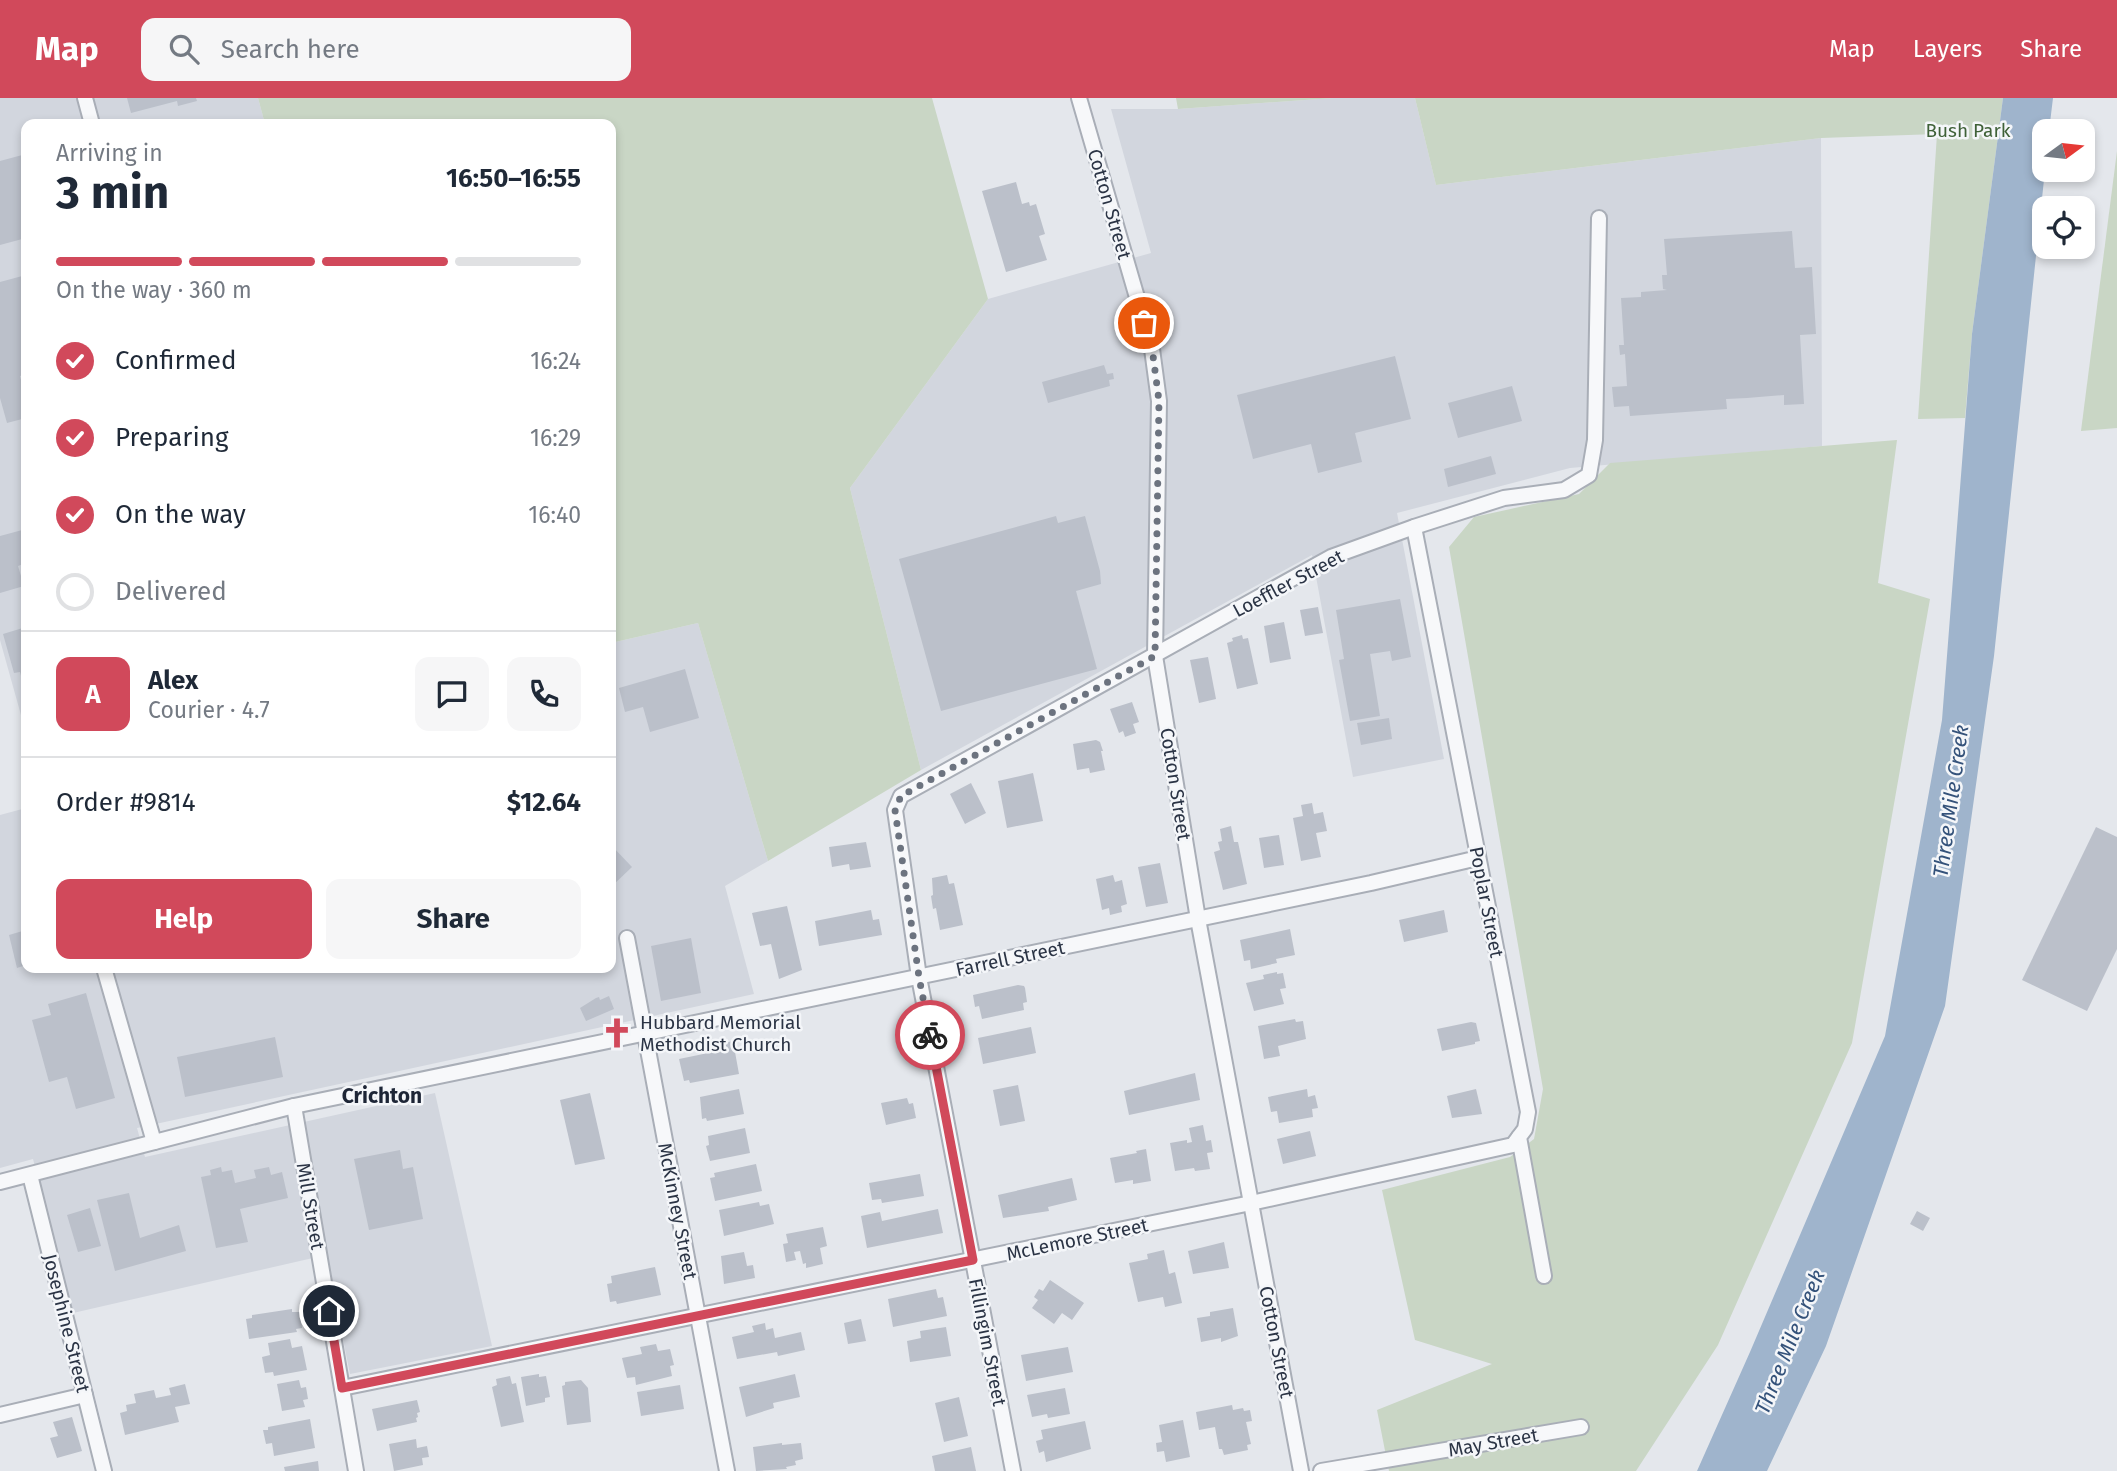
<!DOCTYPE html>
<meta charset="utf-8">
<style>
body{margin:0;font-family:"Fira Sans",sans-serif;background:#f6f6f7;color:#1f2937;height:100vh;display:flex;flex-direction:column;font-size:26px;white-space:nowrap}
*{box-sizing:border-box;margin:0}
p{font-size:23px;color:#747a83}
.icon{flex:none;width:38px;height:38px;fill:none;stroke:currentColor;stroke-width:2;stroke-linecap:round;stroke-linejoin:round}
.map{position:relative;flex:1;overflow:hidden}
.panel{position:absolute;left:21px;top:21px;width:595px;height:854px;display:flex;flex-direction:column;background:#fff;border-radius:14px;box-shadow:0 4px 10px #0003}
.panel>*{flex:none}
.needle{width:46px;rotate:75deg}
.controls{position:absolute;left:2032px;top:21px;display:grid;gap:14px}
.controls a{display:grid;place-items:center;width:63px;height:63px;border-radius:14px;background:#fff;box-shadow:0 4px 10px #0003;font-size:35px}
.pin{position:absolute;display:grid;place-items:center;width:60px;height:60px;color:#fff;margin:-30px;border:4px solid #fff;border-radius:50%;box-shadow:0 2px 7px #0007}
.courier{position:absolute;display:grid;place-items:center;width:70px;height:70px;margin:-35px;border:5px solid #d1495b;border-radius:50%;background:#fff;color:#222;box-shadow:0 2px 9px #0007}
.head em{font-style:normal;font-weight:700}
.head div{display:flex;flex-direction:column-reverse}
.head{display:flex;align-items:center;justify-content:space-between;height:119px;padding:0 35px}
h1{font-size:46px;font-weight:700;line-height:52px}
.bar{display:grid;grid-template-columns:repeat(4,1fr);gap:10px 7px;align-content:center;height:84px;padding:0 35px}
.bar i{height:9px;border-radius:5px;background:#e0e1e3}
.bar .selected{background:#d1495b}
.bar p{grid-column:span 4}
.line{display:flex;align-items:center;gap:18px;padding:0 35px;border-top:2px solid #e0e1e3}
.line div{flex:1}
.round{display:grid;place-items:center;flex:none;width:74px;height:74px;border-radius:14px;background:#f6f6f7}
ol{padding:0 35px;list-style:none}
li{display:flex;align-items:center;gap:21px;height:77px}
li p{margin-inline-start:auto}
li .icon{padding:7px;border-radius:50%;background:#d1495b;color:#fff;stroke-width:4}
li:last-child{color:#747a83}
li i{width:38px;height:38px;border:4px solid #e0e1e3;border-radius:50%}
.button{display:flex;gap:14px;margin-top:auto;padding:14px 35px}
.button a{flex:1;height:80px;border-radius:14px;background:#d1495b;color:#fff;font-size:28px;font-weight:700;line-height:80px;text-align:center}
.button a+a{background:#f6f6f7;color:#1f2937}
header{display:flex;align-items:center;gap:42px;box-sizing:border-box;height:98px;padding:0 35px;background:#d1495b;color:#fff}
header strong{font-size:33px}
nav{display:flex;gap:38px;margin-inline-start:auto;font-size:24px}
.search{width:490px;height:63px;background:#f6f6f7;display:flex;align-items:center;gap:18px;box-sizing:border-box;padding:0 24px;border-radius:14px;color:#747a83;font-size:26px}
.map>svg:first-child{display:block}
.built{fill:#d2d6de}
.green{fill:#c9d6c5}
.water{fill:#9fb4cc}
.building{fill:#bbc0ca}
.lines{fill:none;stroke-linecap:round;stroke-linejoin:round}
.minor-casing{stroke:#a9aeb7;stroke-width:18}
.minor{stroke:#f7f8fa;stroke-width:14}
.done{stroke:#6c737f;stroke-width:7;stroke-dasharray:0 12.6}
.route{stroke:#d1495b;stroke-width:9}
.labels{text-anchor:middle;stroke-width:5;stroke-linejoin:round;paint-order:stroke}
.park-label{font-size:19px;fill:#3f6138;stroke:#f4f6f9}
.street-label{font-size:19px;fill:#2b3445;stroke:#f4f6f9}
.poi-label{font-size:19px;fill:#2b3445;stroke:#f4f6f9;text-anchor:start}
.water-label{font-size:21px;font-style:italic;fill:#34527a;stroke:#f4f6f9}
.neighbourhood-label{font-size:21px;font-weight:bold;fill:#1d2536;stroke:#f4f6f9}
</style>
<header>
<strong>Map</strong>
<div class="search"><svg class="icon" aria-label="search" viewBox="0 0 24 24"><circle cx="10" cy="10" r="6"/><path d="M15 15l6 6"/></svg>Search here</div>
<nav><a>Map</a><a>Layers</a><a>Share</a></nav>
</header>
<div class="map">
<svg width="2117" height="1373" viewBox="0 0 2117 1373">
<rect width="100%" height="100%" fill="#e4e7ec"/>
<!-- built -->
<g class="built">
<path d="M0,0H258L265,26H26V635L0,542Z"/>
<path d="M1333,0H1415L1436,87L1821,40L1822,348L1570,370L1397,415L1444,661L1353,679L1312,457L921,672L850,390L988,201L1151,155L1111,11H1178Z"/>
<path d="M698,525L768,763L725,788L754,896L137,1030L145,1059L435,995L492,1248L350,1276L326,1157L73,1215L33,1061L0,1070V717L26,710V870H611V545Z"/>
</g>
<!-- green -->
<g class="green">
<path d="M258,0H932L988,201L850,390L921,672L768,763L698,525L611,545V26H265Z"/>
<path d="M1176,0H1333L1178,11Z"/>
<path d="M1415,0H2003L1972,236L1965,320L1918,321L1937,36L1821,40L1436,87Z"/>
<path d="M2117,53V330L2081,333Z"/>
<path d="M1897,342L1878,485L1930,501L1852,945L1718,1247L1636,1373H1389L1377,1312L1492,1266L1415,1242L1382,1092L1510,1059L1534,1041L1543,991L1449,449L1474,419L1579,396L1610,365Z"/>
</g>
<!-- water -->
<path class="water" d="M2003,0H2053L2049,33H2044L2045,72L1994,558L1945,908L1826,1248L1767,1373H1697L1750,1254L1885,938L1942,622L1972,236Z"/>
<!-- building -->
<g class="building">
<path d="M127,0H196L197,3L178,8L177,3L131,15Z"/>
<path d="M26,56V140L0,147V63Z"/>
<path d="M1016,84L1022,106L1029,104L1030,108L1036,106L1045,136L1039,138L1047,162L1006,174L982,93Z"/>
<path d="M1792,133L1795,170L1812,169L1816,236L1800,237L1804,306L1784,307V297L1747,300L1726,301L1727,311L1630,318L1629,308L1614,309L1612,289L1627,288L1625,256L1620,257L1619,247H1624L1621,200L1641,199V194L1667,192L1663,191L1662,177H1667L1664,141Z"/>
<path d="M26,177V276L20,278L26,301V320L7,325L0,300V184Z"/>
<path d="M1395,258L1411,321L1355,335L1362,364L1318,375L1311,346L1253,361L1237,297Z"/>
<path d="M1104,267L1107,276L1113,275L1114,281L1109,282L1110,288L1048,305L1042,284Z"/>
<path d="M1512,288L1522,323L1458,340L1448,305Z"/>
<path d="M1491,358L1496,376L1448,389L1444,371Z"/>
<path d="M1056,418L1058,425L1085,418L1100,473L1101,486L1076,493L1097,571L941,613L899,461Z"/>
<path d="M26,431V465L18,468L24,488L0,495V438Z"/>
<path d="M1400,501L1411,559L1392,563L1390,553L1370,556L1380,618L1350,623L1339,562L1344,561L1336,512Z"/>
<path d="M1318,509L1323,535L1305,538L1300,512Z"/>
<path d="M1284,524L1291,561L1270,565L1264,528Z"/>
<path d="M26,529V593H25L20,574L14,575L3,536Z"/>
<path d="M1242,537L1243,541L1248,540L1258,586L1237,591L1227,545L1233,543L1232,540Z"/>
<path d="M1208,559L1216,601L1199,605L1190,562Z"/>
<path d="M685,571L699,620L650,634L643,609L625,614L619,590Z"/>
<path d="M1132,604L1139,624L1133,626L1136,635L1125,639L1123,633L1119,635L1110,611Z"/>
<path d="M1389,620L1392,641L1361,647L1357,625Z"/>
<path d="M1096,642L1100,644L1103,653H1101L1105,672L1090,675L1089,670L1077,672L1073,646Z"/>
<path d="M1033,675L1043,723L1007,730L998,683Z"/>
<path d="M971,685L986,715L965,726L950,696Z"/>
<path d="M1312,705L1314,716L1323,714L1327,733L1316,735L1321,759L1301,763L1293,720L1303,718L1301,707Z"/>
<path d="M1231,728L1234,744H1238L1247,786L1223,792L1214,754L1220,752L1218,744L1222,743L1220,731Z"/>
<path d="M2096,729L2117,739V851L2087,913L2022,882Z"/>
<path d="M1279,737L1284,767L1264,770L1259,740Z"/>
<path d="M866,744L871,769L850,772L849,766L832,769L829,749Z"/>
<path d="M611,747L632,769L611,789Z"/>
<path d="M1160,765L1168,805L1146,809L1138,769Z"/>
<path d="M947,777L949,786L954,785L963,827L940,832L936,810L933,811L931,798L933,797L932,780Z"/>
<path d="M1113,777L1115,784L1122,782L1127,806L1121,808L1122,814L1110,817L1109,810L1102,812L1096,781Z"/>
<path d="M787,808L802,872L779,881L771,846L760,848L752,815Z"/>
<path d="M871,812L873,822L879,821L882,837L819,848L815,823Z"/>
<path d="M1444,812L1448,834L1404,844L1399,822Z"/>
<path d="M1290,831L1295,857L1276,861L1277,865L1251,871L1250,862L1244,863L1240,842Z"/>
<path d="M26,832V867L17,870L9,837Z"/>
<path d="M691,840L701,895L661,903L651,848Z"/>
<path d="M1277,874V876L1283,875L1286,890L1280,891L1284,906L1254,913L1246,885L1264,881L1263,877Z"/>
<path d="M1018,887L1024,888L1025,890L1027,904L1023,905L1024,912L982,921L979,908L975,909L973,897Z"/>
<path d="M86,895L115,1000L76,1011L67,979L49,984L32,922L51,917L48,906Z"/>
<path d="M609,898L614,911L586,923L580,910L596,900L599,899L600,902Z"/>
<path d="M1295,921L1296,924L1303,923L1306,941L1278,948L1280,958L1264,961L1258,928Z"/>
<path d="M1471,924L1476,925L1480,943L1475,944V946L1442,953L1437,931Z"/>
<path d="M1031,929L1036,955L983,966L978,940Z"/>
<path d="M275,939L283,979L185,999L177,959Z"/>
<path d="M733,943L739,976L690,985L689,982L684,983L679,961L713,954L711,948Z"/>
<path d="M1195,975L1200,1002L1129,1017L1124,993Z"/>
<path d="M1018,987L1025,1023L1000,1028L993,992Z"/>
<path d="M739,991L744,1016L707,1023L706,1020L702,1021L700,999Z"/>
<path d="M1307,991L1308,999L1315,997L1318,1010L1312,1011L1313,1019L1279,1025L1277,1013L1271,1014L1268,999Z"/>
<path d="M1476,991L1482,1016L1452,1020L1447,998Z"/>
<path d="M590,995L605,1061L575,1067L560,1002Z"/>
<path d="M907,1000L909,1006L913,1005L916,1020L886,1027L881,1005Z"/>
<path d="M1203,1027L1206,1043L1211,1042L1213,1054L1207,1055L1210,1071L1195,1073L1194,1070L1175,1073L1170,1045L1187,1042V1045L1192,1044L1189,1030Z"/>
<path d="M745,1030L750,1055L710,1063L706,1048L709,1047L708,1038Z"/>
<path d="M1310,1033L1316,1058L1283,1066L1277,1041Z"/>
<path d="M1146,1051L1151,1083L1133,1086V1082L1115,1085L1110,1060L1137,1055L1136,1053Z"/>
<path d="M400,1052L403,1071L413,1069L423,1121L369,1132L354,1061Z"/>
<path d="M756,1066L762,1093L715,1103L710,1080L715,1079L714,1075Z"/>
<path d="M221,1069L222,1074L232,1072L235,1085L256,1080L254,1072L269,1069L271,1077L282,1074L288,1100L240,1111L248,1144L216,1150L201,1079L211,1077L210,1072Z"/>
<path d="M920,1076L924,1098L882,1105L881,1101L872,1102L869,1085Z"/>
<path d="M1072,1080L1077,1102L1048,1109L1049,1113L1003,1120L998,1097Z"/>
<path d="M129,1095L140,1140L179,1127L186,1153L115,1173L97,1102Z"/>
<path d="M759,1104L760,1108L769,1106L774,1126L724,1138L719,1112Z"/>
<path d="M90,1110L101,1148L78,1154L67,1117Z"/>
<path d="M938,1111L943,1135L867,1150L861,1118L880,1114L882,1123Z"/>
<path d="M1917,1113L1930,1120L1923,1133L1910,1126Z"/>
<path d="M823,1129L827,1148L820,1150L823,1166L806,1170V1165L803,1166L800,1153L794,1154L796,1162L786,1164L783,1146L788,1145L786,1136Z"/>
<path d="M1224,1144L1229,1170L1193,1176L1188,1153Z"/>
<path d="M1164,1152L1169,1176L1175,1174L1182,1205L1165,1209L1163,1199L1138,1204L1129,1165L1148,1161L1147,1156Z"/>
<path d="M744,1154L747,1168L753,1167L755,1180L724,1186L721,1158Z"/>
<path d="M655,1169L661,1197L617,1206L616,1203L610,1204L607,1186L612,1185L611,1178Z"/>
<path d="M1050,1182L1084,1205L1072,1222L1062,1215L1054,1226L1032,1210L1038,1202L1034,1199L1039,1191L1043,1193Z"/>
<path d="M936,1191L938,1200L943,1199L947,1218L893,1229L888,1201Z"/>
<path d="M1233,1210L1238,1238L1221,1244V1240L1201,1244L1197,1220L1210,1218V1214Z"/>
<path d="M292,1211V1214H300L302,1230L296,1231L297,1234L249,1241L246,1221L252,1220V1217Z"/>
<path d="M861,1221L866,1243L848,1246L844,1225Z"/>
<path d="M765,1225L766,1232L773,1230L775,1240L801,1234L805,1252L778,1258L777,1254L737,1261L732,1239L754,1234L752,1228Z"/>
<path d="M946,1229L951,1258L910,1264L907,1243L921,1240L920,1233Z"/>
<path d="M290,1241L292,1250L302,1248L307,1272L274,1278L273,1274L265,1275L262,1259L270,1257L268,1245Z"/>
<path d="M656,1246L658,1253L670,1251L674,1267L670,1268L672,1278L636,1287L635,1279L627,1280L622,1260L642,1256L640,1249Z"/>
<path d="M1068,1249L1073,1274L1026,1283L1021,1257Z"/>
<path d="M539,1276V1279L546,1278L550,1299L545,1300V1304L526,1308L521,1279Z"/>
<path d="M795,1276L800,1299L773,1305L774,1310L746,1319L739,1289Z"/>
<path d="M510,1278L512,1286L516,1285L524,1324L501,1329L492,1289L497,1287L496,1281Z"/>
<path d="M299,1282L301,1290L306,1289L308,1301L303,1302L305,1309L282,1313L277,1286Z"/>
<path d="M581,1282L588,1290L591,1324L567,1327L562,1288L565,1287V1284Z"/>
<path d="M185,1286L190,1306L175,1309L179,1324L125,1337L120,1315L127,1313L126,1307L136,1305L134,1296L154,1292L156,1300L171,1297L169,1290Z"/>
<path d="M680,1287L684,1311L641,1318L637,1294Z"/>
<path d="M1065,1290L1070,1316L1048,1320L1047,1316L1032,1319L1027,1297Z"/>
<path d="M959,1299L968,1338L944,1344L935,1305Z"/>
<path d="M417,1302L420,1314L417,1315L418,1319L416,1320L417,1324L377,1333L372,1311Z"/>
<path d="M1232,1307L1233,1312L1243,1310L1244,1313L1250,1312L1252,1323L1246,1324L1251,1346L1247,1347L1248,1352L1224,1357L1222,1351H1219L1215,1329L1199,1332L1196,1314Z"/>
<path d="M72,1319L82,1353L57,1360L50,1340L58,1338L53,1324Z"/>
<path d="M310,1321L315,1350L274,1358L272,1345L266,1346L263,1332H268V1329Z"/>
<path d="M1183,1322L1190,1359L1166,1364L1164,1353L1157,1354L1156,1345L1162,1344L1159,1327Z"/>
<path d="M1085,1323L1091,1351L1046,1364L1044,1353L1039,1355L1036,1343L1043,1341L1041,1332Z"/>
<path d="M416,1341L417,1350L427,1348L429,1359L422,1360L423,1367L394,1373L389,1346Z"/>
<path d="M782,1345V1347L801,1345L803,1361L795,1363L796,1367L786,1369L787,1371L756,1373L753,1349Z"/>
<path d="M971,1349L976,1373H935L932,1358Z"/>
<path d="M318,1363L319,1373H285L284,1369Z"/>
</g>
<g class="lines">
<!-- minor casing -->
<g class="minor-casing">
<g id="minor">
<path d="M85,0L92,26"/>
<path d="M1079,0L1152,251L1159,303L1155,558L1198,821L1301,1373"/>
<path d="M1414,429L1528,1014L1525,1031L1519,1039L1544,1178"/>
<path d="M627,840L727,1373"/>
<path d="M104,870L154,1044"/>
<path d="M294,1008L356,1373"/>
<path d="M30,1077L104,1373"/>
<path d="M0,1084L294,1008L1371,785L1478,760"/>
<path d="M342,1290L1251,1105L1513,1047L1519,1039"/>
<path d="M0,1317L85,1297"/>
<path d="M1013,1373L919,879L895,712L901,698L1331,459L1414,429L1504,400L1564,392L1589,377L1595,342L1599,120"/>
<path d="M1321,1373L1581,1329"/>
</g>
</g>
<!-- minor -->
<use href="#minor" class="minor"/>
</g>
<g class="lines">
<!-- done -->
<path class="done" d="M930,937L919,879L895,712L901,698L1155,558L1159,303L1152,250L1144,225"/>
<!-- route -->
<path class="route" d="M329,1213L342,1290L973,1162L930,937"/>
</g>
<!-- icons -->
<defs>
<g id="church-bare" transform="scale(2.415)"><path d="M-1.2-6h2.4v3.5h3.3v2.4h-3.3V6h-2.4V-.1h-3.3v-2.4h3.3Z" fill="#d1495b" stroke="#f4f6f9" stroke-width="2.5" paint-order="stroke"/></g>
</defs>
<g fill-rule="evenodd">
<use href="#church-bare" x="617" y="935"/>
</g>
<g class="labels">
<!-- park labels -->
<g class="park-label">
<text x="1968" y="39">Bush Park</text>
</g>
<!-- street labels -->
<g class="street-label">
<text transform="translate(1110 106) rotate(74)" y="7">Cotton Street</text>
<text transform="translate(1288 485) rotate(-28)" y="7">Loeffler Street</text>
<text transform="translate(1176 686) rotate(81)" y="7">Cotton Street</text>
<text transform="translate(1487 804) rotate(79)" y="7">Poplar Street</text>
<text transform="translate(1010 860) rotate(-12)" y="7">Farrell Street</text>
<text transform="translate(311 1108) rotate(80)" y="7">Mill Street</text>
<text transform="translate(678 1113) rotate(79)" y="7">McKinney Street</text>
<text transform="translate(1077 1141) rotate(-12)" y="7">McLemore Street</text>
<text transform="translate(67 1225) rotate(76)" y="7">Josephine Street</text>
<text transform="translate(988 1244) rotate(79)" y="7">Fillingim Street</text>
<text transform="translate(1277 1244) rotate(79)" y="7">Cotton Street</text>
<text transform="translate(1493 1344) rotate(-10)" y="7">May Street</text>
</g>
<!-- poi labels -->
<g class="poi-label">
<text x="640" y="931">Hubbard Memorial<tspan x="640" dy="22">Methodist Church</tspan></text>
</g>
<!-- water labels -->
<g class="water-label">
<text transform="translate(1951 703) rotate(-82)" y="7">Three Mile Creek</text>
<text transform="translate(1790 1244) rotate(-68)" y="7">Three Mile Creek</text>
</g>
<!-- neighbourhood labels -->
<g class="neighbourhood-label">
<text x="382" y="1005">Crichton</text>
</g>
</g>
</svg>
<div class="controls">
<a><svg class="needle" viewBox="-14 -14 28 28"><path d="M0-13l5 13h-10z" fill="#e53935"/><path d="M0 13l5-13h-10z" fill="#747a83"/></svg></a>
<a><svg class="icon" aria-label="locate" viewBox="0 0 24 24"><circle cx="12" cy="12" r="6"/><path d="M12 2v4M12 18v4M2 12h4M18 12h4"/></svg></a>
</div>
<div class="pin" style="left:1144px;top:225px;background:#ea580c"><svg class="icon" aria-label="bag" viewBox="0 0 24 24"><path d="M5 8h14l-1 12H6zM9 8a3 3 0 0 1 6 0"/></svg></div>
<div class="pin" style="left:329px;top:1213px;background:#1f2937"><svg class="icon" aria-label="home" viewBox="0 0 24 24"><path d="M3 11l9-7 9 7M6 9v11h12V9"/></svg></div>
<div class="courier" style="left:930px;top:937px"><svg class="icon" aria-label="bike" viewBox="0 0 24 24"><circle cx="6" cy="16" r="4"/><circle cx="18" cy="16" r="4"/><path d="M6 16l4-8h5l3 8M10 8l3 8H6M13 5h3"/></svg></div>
<section class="panel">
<div class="head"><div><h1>3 min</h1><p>Arriving in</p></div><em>16:50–16:55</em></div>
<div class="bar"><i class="selected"></i><i class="selected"></i><i class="selected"></i><i></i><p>On the way · 360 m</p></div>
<ol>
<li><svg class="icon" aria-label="check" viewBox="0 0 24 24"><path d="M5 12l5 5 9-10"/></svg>Confirmed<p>16:24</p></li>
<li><svg class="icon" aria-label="check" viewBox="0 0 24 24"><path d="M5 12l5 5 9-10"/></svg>Preparing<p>16:29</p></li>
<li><svg class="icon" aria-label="check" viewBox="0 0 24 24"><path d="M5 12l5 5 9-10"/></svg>On the way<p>16:40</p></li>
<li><i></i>Delivered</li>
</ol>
<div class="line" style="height:126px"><b class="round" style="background:#d1495b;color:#fff">A</b><div><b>Alex</b><p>Courier · 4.7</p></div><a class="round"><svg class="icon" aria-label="chat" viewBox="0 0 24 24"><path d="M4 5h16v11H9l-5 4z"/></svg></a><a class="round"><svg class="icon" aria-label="phone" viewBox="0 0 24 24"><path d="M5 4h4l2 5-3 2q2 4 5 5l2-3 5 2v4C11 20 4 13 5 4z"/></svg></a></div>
<div class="line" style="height:91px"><div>Order #9814</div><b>$12.64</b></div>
<div class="button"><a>Help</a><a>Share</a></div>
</section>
</div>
